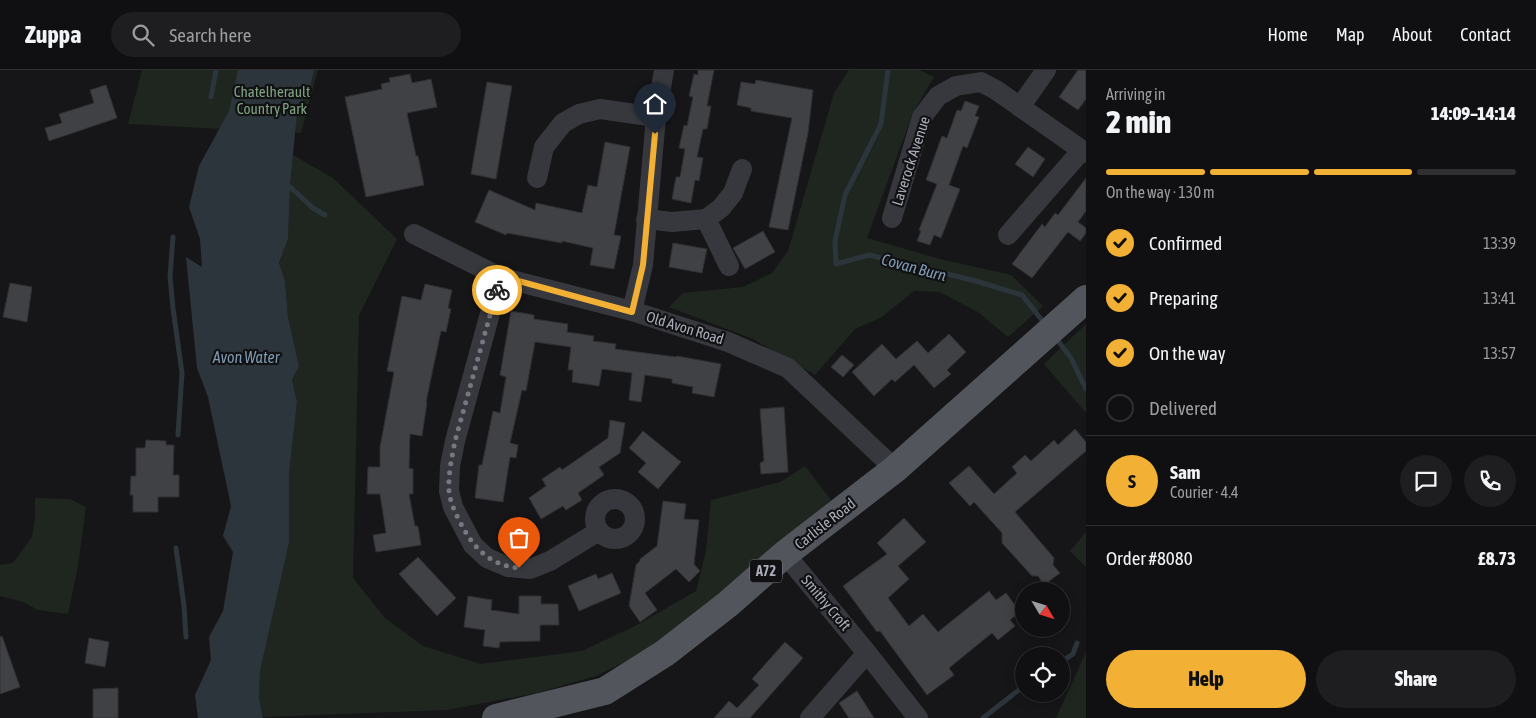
<!DOCTYPE html>
<meta charset="utf-8">
<style>
body{margin:0;font-family:"Asap Condensed",sans-serif;background:#1e1e20;color:#f1f3f6;height:100vh;display:flex;flex-direction:column;font-size:19px;white-space:nowrap}
*{box-sizing:border-box;margin:0}
p{font-size:16px;color:#9c9d9f}
.icon{flex:none;width:28px;height:28px;fill:none;stroke:currentColor;stroke-width:2;stroke-linecap:round;stroke-linejoin:round}
.map{position:relative;flex:1;overflow:hidden}
.details{display:flex;flex-direction:column;background:#101012;width:450px}
.details>*{flex:none}
.needle{width:32px;rotate:128deg}
.tools{position:absolute;left:1015px;top:512px;display:grid;gap:10px}
.tools a{display:grid;place-items:center;width:55px;height:55px;border-radius:50%;background:#101012;box-shadow:0 2px 12px #0003,0 0 0 1px #303032;font-size:25px}
.pin{position:absolute;display:grid;place-items:center;width:42px;height:42px;color:#fff;margin:-51px -21px;border-radius:50% 50% 50% 0;rotate:-45deg;box-shadow:0 0 5px #0007}
.pin .icon{rotate:45deg}
.courier{position:absolute;display:grid;place-items:center;width:50px;height:50px;margin:-25px;border:4px solid #f2b134;border-radius:50%;background:#fff;color:#222;box-shadow:0 1px 6px #0007}
.overview em{font-style:normal;font-weight:800}
.overview div{display:flex;flex-direction:column-reverse}
.overview{display:flex;align-items:center;justify-content:space-between;height:85px;padding:0 20px}
h1{font-size:32px;font-weight:800;line-height:38px}
.bar{display:grid;grid-template-columns:repeat(4,1fr);gap:8px 5px;align-content:center;height:60px;padding:0 20px}
.bar i{height:6px;border-radius:4px;background:#303032}
.bar .selected{background:#f2b134}
.bar p{grid-column:span 4}
.line{display:flex;align-items:center;gap:12px;padding:0 20px;border-top:1px solid #303032}
.line div{flex:1}
.round{display:grid;place-items:center;flex:none;width:52px;height:52px;border-radius:26px;background:#1e1e20}
ol{padding:0 20px;list-style:none}
li{display:flex;align-items:center;gap:15px;height:55px}
li p{margin-inline-start:auto}
li .icon{padding:5px;border-radius:50%;background:#f2b134;color:#111;stroke-width:4}
li:last-child{color:#9c9d9f}
li i{width:28px;height:28px;border:2px solid #303032;border-radius:50%}
.button{display:flex;gap:10px;margin-top:auto;padding:10px 20px}
.button a{flex:1;height:58px;border-radius:30px;background:#f2b134;color:#111;font-size:20px;font-weight:800;line-height:58px;text-align:center}
.button a+a{background:#1e1e20;color:#f1f3f6}
header{display:flex;align-items:center;gap:30px;box-sizing:border-box;height:70px;padding:0 25px;background:#101012;border-bottom:1px solid #303032}
header strong{font-size:24px}
nav{display:flex;gap:28px;margin-inline-start:auto;font-size:18px}
.search{width:350px;height:45px;background:#1e1e20;display:flex;align-items:center;gap:12px;box-sizing:border-box;padding:0 18px;border-radius:28px;color:#9c9d9f;font-size:19px}
main{display:flex;flex:1;min-height:0}
.map>svg:first-child{display:block}
.green{fill:#1e261f}
.water{fill:#2c353c}
.lines{fill:none;stroke-linecap:round;stroke-linejoin:round}
.stream{stroke:#2c353c;stroke-width:5}
.building{fill:#404145;stroke:#303034}
.minor{stroke:#37383d;stroke-width:20}
.primary{stroke:#53555c;stroke-width:28}
.done{stroke:#757880;stroke-width:5;stroke-dasharray:0 9}
.route{stroke:#f2b134;stroke-width:6}
.labels{text-anchor:middle;stroke-width:4.5;stroke-linejoin:round;paint-order:stroke}
.shield{fill:#111113;stroke:#7b7e86;stroke-width:1}
.shield-label{font-size:14px;font-weight:bold;fill:#a8adb8}
.park-label{font-size:15px;fill:#7fa381;stroke:#111113}
.street-label{font-size:15px;fill:#a8adb8;stroke:#111113}
.water-label{font-size:16px;font-style:italic;fill:#7f9bb3;stroke:#111113}
</style>
<header>
<strong>Zuppa</strong>
<div class="search"><svg class="icon" aria-label="search" viewBox="0 0 24 24"><circle cx="10" cy="10" r="6"/><path d="M15 15l6 6"/></svg>Search here</div>
<nav><a>Home</a><a>Map</a><a>About</a><a>Contact</a></nav>
</header>
<main>
<div class="map">
<svg width="1086" height="648" viewBox="0 0 1086 648">
<rect width="100%" height="100%" fill="#161618"/>
<!-- green -->
<g class="green">
<path d="M142,0H318L301,63L128,54Z"/>
<path d="M849,0H919L934,7L913,43L867,168L940,189L1011,205L1043,236L1008,267L978,242L939,222L914,221L882,247L855,259L815,305L753,269L669,237L683,223L743,217L772,203L788,181L834,23Z"/>
<path d="M293,85L333,108L397,169L359,245L353,508L385,548L423,576L481,594L582,581L639,554L696,521L706,481L711,430L780,412L805,396L831,430L720,528L657,576L596,606L537,623L447,640L263,647L259,628L260,601L289,473V404L297,332L292,310L299,296L288,247L285,211L279,193L288,169L290,117Z"/>
<path d="M1086,254V343L1044,294Z"/>
<path d="M35,428L70,429L86,437L78,496L68,544L38,540L23,532L0,526V495L13,493L32,467L35,448Z"/>
<path d="M1086,462V497L1070,481Z"/>
<path d="M1086,582V648H1056Z"/>
</g>
<!-- water -->
<path class="water" d="M238,0H314L311,13L297,42L290,117L288,169L279,193L285,211L288,247L299,296L292,310L297,332L289,404V473L260,601L259,628L263,648H198L195,625L211,590L209,567L223,541L233,482L223,466L231,436L208,327L197,298L186,187L202,197L200,169L189,137L199,96L229,41Z"/>
<g class="lines">
<!-- stream -->
<g class="stream">
<path d="M888,0L881,54L845,125L835,171L836,194L869,185L976,211L1022,225L1045,254"/>
<path d="M211,27L216,0"/>
<path d="M290,117L313,138L325,145"/>
<path d="M173,167L170,207L173,238L182,303L178,365"/>
<path d="M1055,267L1071,288L1086,319"/>
<path d="M176,478L184,536L186,567"/>
<path d="M1061,592L1073,584L1077,573"/>
<path d="M983,648L1024,616"/>
</g>
</g>
<!-- building -->
<g class="building">
<path d="M698,0H714L707,36H711L707,59H703L697,87L703,88L699,111L695,110L691,133L672,129L676,107H680L685,79L679,78L684,55L687,56L693,27L689,26L694,4L698,5Z"/>
<path d="M1078,0H1086V29L1078,40L1059,27Z"/>
<path d="M410,4L412,13L431,9L437,37L407,43L416,86H418L424,115L366,127L345,27L382,19L381,14L390,12L389,8Z"/>
<path d="M756,10L813,20L808,63L788,160L769,157L792,48L751,41V38L737,35L741,12L755,14Z"/>
<path d="M487,12L512,16L496,109L471,104Z"/>
<path d="M106,15L117,48L49,71L45,58L62,53L59,44L94,33L90,20Z"/>
<path d="M965,31L979,36L975,46L979,47L967,78L963,76L949,115L960,119L941,168L934,165L930,175L917,171L921,161L919,160L937,114L926,110L942,66L947,68L957,40L961,41Z"/>
<path d="M605,72L630,77L614,165L621,166L614,199L590,195L593,178L562,171V173L507,163L506,165L475,152L489,120L535,140L536,133L582,143L588,115L597,117Z"/>
<path d="M1028,77L1045,89L1033,107L1015,94Z"/>
<path d="M1086,108V141L1078,152L1086,158V163L1080,171L1068,162L1032,208L1012,194L1042,154L1045,157L1055,143L1058,145Z"/>
<path d="M763,161L775,182L745,199L733,178Z"/>
<path d="M673,173L707,179L702,203L669,197Z"/>
<path d="M10,213L32,217L27,252L3,247Z"/>
<path d="M425,214L452,220L448,238L451,239L446,262L441,261L426,332H427L422,366L410,364L409,398L413,399V424H409L415,456H418L421,475L376,482L373,465L386,463L380,424H367L368,397H380V377L394,302L387,301L402,226L421,230Z"/>
<path d="M511,241L534,245V249L568,254L567,262L594,266L593,271L616,274L615,279L676,287L677,286L721,294L714,327L692,323L693,317L672,313V309L645,305L641,332L629,330L632,303L602,299L599,316L572,312L573,300H568L571,277L535,272L526,321L522,320L510,373L518,375L516,388L510,387L503,432L475,428L479,395H482L493,341L500,343L506,307L500,305Z"/>
<path d="M949,264L966,282L947,300L951,304L934,318L914,295L895,312L892,309L874,326L852,302L882,274L896,289L917,271L928,283Z"/>
<path d="M842,285L854,295L843,307L831,297Z"/>
<path d="M784,337L788,402L761,404L760,393L764,391L760,339Z"/>
<path d="M610,350L625,353L620,383L599,397L604,405L578,423L582,430L566,440L563,436L541,449L529,428L546,416L542,409L560,397L562,400L608,368Z"/>
<path d="M1075,359L1086,372V381L1015,442L1054,488L1053,495L1060,503L1044,515L1038,506H1032L1002,473V463L974,432L970,436L949,413L969,396L994,424L1017,403L1012,397L1025,385L1031,391L1054,370L1058,375Z"/>
<path d="M643,361L681,392L658,419L638,402L646,393L629,378Z"/>
<path d="M146,370L166,371V375H174L173,405H179V427H158V442H133V425H130L131,406H136V378H145Z"/>
<path d="M663,431L686,434L684,449L699,450L694,494L700,501L689,512L676,499L645,523L657,540L640,552L629,536L636,495L640,491V489L657,476Z"/>
<path d="M904,448L926,472L898,496L909,509L888,528L909,556L923,544L938,562L989,521L996,530L1006,523L1020,542L1010,550L1015,556L998,570L992,563L949,598L954,605L927,625L880,561L877,562L843,516L887,484L877,473Z"/>
<path d="M418,487L456,528L437,546L399,504Z"/>
<path d="M612,503L621,523L579,541L568,516L596,504L598,509Z"/>
<path d="M468,526L492,530L491,540L519,544V526H541V534H558L559,555H540V571L500,572L499,578L483,576L485,560L464,557Z"/>
<path d="M2,566L20,617L0,624V567Z"/>
<path d="M89,568L109,572L105,597L85,593Z"/>
<path d="M785,572L803,588L750,648H714L729,631L737,638L759,615L752,609Z"/>
<path d="M118,618V648H93V619Z"/>
<path d="M857,621L874,648H849L839,633Z"/>
</g>
<g class="lines">
<!-- minor -->
<g class="minor">
<path d="M1020,37L1046,0"/>
<path d="M537,108L544,77L563,53L579,44L600,39L656,47"/>
<path d="M892,148L922,47L938,26L956,16L981,12L996,20L1086,83"/>
<path d="M646,149L672,152L706,149L721,138L733,123L742,99"/>
<path d="M706,149L729,196"/>
<path d="M414,164L500,207L632,241L728,272L788,298L895,399"/>
<path d="M1008,165L1082,80"/>
<path d="M500,207L455,371L450,396L449,421L453,437L473,475L487,488L508,497L530,499L550,491L599,461"/>
<path d="M632,241L643,195L656,47L664,0"/>
<circle cx="615" cy="449" r="20"/>
<path d="M785,484L867,583L918,648"/>
<path d="M810,648L867,583"/>
</g>
<!-- primary -->
<path class="primary" d="M496,648L605,621L665,583L728,534L785,484L895,399L1086,229"/>
</g>
<g class="lines">
<!-- done -->
<path class="done" d="M497,220L455,371C452,387 448,404 449,421C450,431 454,440 459,450C472,476 488,495 519,498"/>
<!-- route -->
<path class="route" d="M497,220L500,206L632,242L643,195L655,64"/>
</g>
<g class="labels">
<!-- shield labels -->
<rect class="shield" x="750" y="489.5" width="32" height="23" rx="4"/>
<g class="shield-label">
<text x="766" y="506">A72</text>
</g>
<!-- park labels -->
<g class="park-label">
<text x="272" y="27">Chatelherault<tspan x="272" dy="17">Country Park</tspan></text>
</g>
<!-- street labels -->
<g class="street-label">
<text transform="translate(911 91) rotate(-72)" y="5">Laverock Avenue</text>
<text transform="translate(685 258) rotate(17)" y="5">Old Avon Road</text>
<text transform="translate(825 454) rotate(-38)" y="5">Carlisle Road</text>
<text transform="translate(826 533) rotate(50)" y="5">Smithy Croft</text>
</g>
<!-- water labels -->
<g class="water-label">
<text transform="translate(914 197) rotate(15)" y="6">Covan Burn</text>
<text x="246" y="293">Avon Water</text>
</g>
</g>
</svg>
<div class="tools">
<a><svg class="needle" viewBox="-14 -14 28 28"><path d="M0-13l5 13h-10z" fill="#e53935"/><path d="M0 13l5-13h-10z" fill="#9c9d9f"/></svg></a>
<a><svg class="icon" aria-label="locate" viewBox="0 0 24 24"><circle cx="12" cy="12" r="6"/><path d="M12 2v4M12 18v4M2 12h4M18 12h4"/></svg></a>
</div>
<div class="pin" style="left:519px;top:498px;background:#ea580c"><svg class="icon" aria-label="bag" viewBox="0 0 24 24"><path d="M5 8h14l-1 12H6zM9 8a3 3 0 0 1 6 0"/></svg></div>
<div class="pin" style="left:655px;top:64px;background:#1f2937"><svg class="icon" aria-label="home" viewBox="0 0 24 24"><path d="M3 11l9-7 9 7M6 9v11h12V9"/></svg></div>
<div class="courier" style="left:497px;top:220px"><svg class="icon" aria-label="bike" viewBox="0 0 24 24"><circle cx="6" cy="16" r="4"/><circle cx="18" cy="16" r="4"/><path d="M6 16l4-8h5l3 8M10 8l3 8H6M13 5h3"/></svg></div>
</div>
<section class="details">
<div class="overview"><div><h1>2 min</h1><p>Arriving in</p></div><em>14:09–14:14</em></div>
<div class="bar"><i class="selected"></i><i class="selected"></i><i class="selected"></i><i></i><p>On the way · 130 m</p></div>
<ol>
<li><svg class="icon" aria-label="check" viewBox="0 0 24 24"><path d="M5 12l5 5 9-10"/></svg>Confirmed<p>13:39</p></li>
<li><svg class="icon" aria-label="check" viewBox="0 0 24 24"><path d="M5 12l5 5 9-10"/></svg>Preparing<p>13:41</p></li>
<li><svg class="icon" aria-label="check" viewBox="0 0 24 24"><path d="M5 12l5 5 9-10"/></svg>On the way<p>13:57</p></li>
<li><i></i>Delivered</li>
</ol>
<div class="line" style="height:90px"><b class="round" style="background:#f2b134;color:#111">S</b><div><b>Sam</b><p>Courier · 4.4</p></div><a class="round"><svg class="icon" aria-label="chat" viewBox="0 0 24 24"><path d="M4 5h16v11H9l-5 4z"/></svg></a><a class="round"><svg class="icon" aria-label="phone" viewBox="0 0 24 24"><path d="M5 4h4l2 5-3 2q2 4 5 5l2-3 5 2v4C11 20 4 13 5 4z"/></svg></a></div>
<div class="line" style="height:65px"><div>Order #8080</div><b>£8.73</b></div>
<div class="button"><a>Help</a><a>Share</a></div>
</section>
</main>
